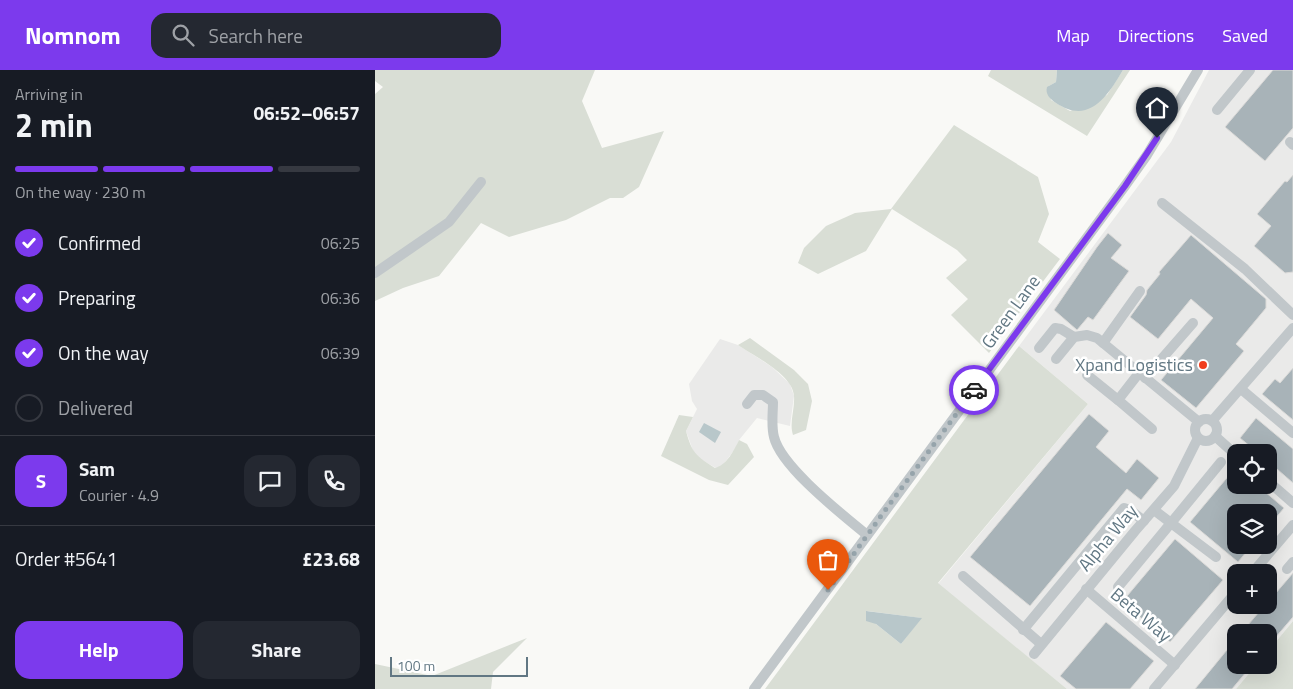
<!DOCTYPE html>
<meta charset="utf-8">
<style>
body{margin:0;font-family:"Titillium Web",sans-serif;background:#242831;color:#f1f3f6;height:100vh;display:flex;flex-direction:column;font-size:19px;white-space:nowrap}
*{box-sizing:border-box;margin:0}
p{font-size:16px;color:#9ea1a6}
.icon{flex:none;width:28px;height:28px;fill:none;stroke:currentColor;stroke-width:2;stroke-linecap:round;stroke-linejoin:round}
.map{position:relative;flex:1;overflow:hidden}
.side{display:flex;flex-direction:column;background:#171b24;width:375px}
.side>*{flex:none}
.fabs{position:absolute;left:852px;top:374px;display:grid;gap:10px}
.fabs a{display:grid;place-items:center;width:50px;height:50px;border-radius:10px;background:#171b24;box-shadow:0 5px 20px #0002;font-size:25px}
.scale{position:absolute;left:15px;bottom:12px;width:138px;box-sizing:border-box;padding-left:5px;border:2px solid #617783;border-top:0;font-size:14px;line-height:18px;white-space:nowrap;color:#617783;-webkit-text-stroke:4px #fff;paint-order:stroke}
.pin{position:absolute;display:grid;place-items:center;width:42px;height:42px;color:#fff;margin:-51px -21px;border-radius:50% 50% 50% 0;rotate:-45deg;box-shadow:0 0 5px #0007}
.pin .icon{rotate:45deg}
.courier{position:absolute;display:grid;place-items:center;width:50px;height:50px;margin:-25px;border:4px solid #7c3aed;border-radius:50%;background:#fff;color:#222;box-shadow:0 1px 6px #0007}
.summary em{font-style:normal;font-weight:700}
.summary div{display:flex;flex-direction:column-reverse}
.summary{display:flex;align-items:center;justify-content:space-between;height:85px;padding:0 15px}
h1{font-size:32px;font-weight:700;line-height:38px}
.bar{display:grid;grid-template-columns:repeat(4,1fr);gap:8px 5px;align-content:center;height:60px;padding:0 15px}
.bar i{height:6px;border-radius:4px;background:#363941}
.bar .on{background:#7c3aed}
.bar p{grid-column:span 4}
.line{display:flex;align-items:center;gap:12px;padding:0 15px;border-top:1px solid #363941}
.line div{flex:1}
.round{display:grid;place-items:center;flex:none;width:52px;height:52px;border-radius:15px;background:#242831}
ol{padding:0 15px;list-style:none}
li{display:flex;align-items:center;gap:15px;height:55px}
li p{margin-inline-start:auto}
li .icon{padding:5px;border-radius:50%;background:#7c3aed;color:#fff;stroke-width:4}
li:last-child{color:#9ea1a6}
li i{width:28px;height:28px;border:2px solid #363941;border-radius:50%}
.cta{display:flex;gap:10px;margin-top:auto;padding:10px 15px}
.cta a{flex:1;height:58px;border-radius:15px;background:#7c3aed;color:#fff;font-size:20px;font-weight:700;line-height:58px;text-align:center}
.cta a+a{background:#242831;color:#f1f3f6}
header{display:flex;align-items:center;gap:30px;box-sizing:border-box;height:70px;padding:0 25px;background:#7c3aed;color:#fff}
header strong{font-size:24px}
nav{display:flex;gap:28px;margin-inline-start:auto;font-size:18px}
.search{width:350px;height:45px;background:#242831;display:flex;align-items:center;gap:12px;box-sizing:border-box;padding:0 18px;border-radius:15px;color:#9ea1a6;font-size:19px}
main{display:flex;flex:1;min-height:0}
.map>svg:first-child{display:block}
.built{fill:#eaeae9;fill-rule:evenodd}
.green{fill:#d9ded5;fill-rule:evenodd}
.water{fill:#b8c7ca}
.building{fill:#a8b3b8;stroke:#dbdad8}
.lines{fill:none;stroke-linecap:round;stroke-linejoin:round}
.minor{stroke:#c1c7ca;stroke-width:10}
.done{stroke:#96a4ab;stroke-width:5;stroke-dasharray:0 9}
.route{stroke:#7c3aed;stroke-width:6}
.poi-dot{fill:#f13d1d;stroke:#fff;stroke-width:2}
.labels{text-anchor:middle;stroke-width:5;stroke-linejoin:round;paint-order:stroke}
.street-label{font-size:18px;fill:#617783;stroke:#fff}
.poi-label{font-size:18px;fill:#617783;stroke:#fff;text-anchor:end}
</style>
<header>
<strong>Nomnom</strong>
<div class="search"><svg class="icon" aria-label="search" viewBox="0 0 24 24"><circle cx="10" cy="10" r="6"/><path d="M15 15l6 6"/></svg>Search here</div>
<nav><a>Map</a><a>Directions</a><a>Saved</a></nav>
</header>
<main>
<section class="side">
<div class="summary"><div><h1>2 min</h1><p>Arriving in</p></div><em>06:52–06:57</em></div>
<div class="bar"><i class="on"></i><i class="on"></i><i class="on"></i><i></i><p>On the way · 230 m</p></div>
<ol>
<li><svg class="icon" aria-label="check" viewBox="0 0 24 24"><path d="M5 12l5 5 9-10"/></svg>Confirmed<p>06:25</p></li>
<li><svg class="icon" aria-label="check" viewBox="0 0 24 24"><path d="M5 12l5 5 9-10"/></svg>Preparing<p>06:36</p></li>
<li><svg class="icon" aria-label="check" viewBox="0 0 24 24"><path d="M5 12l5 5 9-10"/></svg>On the way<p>06:39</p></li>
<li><i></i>Delivered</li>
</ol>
<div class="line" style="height:90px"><b class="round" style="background:#7c3aed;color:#fff">S</b><div><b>Sam</b><p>Courier · 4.9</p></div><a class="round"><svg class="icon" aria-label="chat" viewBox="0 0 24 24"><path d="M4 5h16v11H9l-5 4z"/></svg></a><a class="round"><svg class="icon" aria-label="phone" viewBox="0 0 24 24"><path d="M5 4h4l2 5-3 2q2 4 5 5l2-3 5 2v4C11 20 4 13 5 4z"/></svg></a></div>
<div class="line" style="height:65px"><div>Order #5641</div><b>£23.68</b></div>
<div class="cta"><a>Help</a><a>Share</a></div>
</section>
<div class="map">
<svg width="918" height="619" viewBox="0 0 918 619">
<rect width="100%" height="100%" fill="#f9f9f6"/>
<!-- built -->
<g class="built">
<path d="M834,0H918V551L894,580V562H861V595H881L861,619H692L563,514L713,334L644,276L796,72ZM861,382H894V415H861ZM861,442H894V475H861ZM861,502H894V535H861Z"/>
<path d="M345,269L363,275L397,297L415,314L419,326L415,356L382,348L364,370L360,379L347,396L341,398L320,386L311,361L322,339L317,331L314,314Z"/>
</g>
<!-- green -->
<g class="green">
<path d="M0,0H220L207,31L227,78L289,61L264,117L248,128H235L191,150L134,167L106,153L64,206L28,218L0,231V24L8,17L0,11Z"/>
<path d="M616,0H682L681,12L674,16L676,30L695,41L732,25L748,0H755L712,66L613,6Z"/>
<path d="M579,55L663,107L674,144L663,172L685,189L614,283L576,245L593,229L571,208L592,190L582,180L517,139L491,181L443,204L423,193L429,178L451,156L480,143L516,139Z"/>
<path d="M375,268L419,300L433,314L437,331L431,360L418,365C414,352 420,340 419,326C418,305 379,286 363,275Z"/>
<path d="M644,276L713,334L563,513L692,619H390ZM492,541L546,548L526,574L501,554Z"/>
<path d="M304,345L318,347L311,361C317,383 321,386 340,398C352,395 359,380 364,370L372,374L379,387L353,415L334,410L286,386Z"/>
<path d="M918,551V619H861L881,595H894V580Z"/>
<path d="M152,568L118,602L116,619H0V594L57,606Z"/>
</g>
<!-- water -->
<g class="water">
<path d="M682,0H748C732,27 714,55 681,33C675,29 670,24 672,17L681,12Z"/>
<path d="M329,353L346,362L340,373L324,362Z"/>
<path d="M491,541L547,548L526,574L501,554L491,551Z"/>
</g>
<!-- building -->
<g class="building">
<path d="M898,0H918V58L890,91L850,57Z"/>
<path d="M918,105V202L910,203L879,176L896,156L882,144L910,111L912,112Z"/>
<path d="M733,163L747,175L736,188L754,201L718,250L713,247L702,260L679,240L722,177Z"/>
<path d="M816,165L891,229V238L861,274L869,281L821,338L786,310L838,248L816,229L783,269L755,247L771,225L772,220L785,204L784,202Z"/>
<path d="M918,298V350L887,324L900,309L905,313Z"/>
<path d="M714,344L734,361L721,377L751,403L762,389L784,408L766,430L752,419L655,536L595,487Z"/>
<path d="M881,348L918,379V413L894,392V382H882L865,368Z"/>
<path d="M861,397V415H882L909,438L894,456V442H861V475H877L863,492L815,452Z"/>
<path d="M800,469L848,510L795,572L747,532Z"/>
<path d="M918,503V547L894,575V562H867L890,535H894V531Z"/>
<path d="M731,552L779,591L755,619H701L685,606Z"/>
<path d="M861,569V595H877L857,619H820Z"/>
</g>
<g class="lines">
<!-- minor -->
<g class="minor">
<path d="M842,40L875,0"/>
<path d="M915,72L918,75"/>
<path d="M787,133L870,199L918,245"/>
<path d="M0,203L74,152L106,112"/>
<path d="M728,273L765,221"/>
<path d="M664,278L680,258L686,259L699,267"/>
<path d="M681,289L699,267L712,265L722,268L824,352"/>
<path d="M764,303L743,330L777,359"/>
<path d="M712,305L743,330"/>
<path d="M770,308L818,253"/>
<path d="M866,319L918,363"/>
<path d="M372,334L379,325H388L398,332C398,343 396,356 399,367C406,397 468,445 492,465"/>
<circle cx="831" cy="360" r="11"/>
<path d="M837,351L918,258"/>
<path d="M840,366L861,385"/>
<path d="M894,412L918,433"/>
<path d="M779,440L796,453L846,392"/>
<path d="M912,499L918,492"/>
<path d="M878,502L918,455"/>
<path d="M588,506L666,574"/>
<path d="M743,517L796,453L841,487"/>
<path d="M711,519L800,595"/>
<path d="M648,560L749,438L755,440L769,451"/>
<path d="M659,584L760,461L799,416L823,368"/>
<path d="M379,619L750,116L772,85L823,0"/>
<path d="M779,619L861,522"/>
</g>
</g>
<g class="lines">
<!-- done -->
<path class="done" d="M453,520L506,446L599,320"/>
<!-- route -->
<path class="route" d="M599,320L750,116L782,68"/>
</g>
<!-- markers -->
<circle class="poi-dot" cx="828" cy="295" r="5"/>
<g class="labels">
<!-- street labels -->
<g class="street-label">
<text transform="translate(636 242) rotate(-54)" y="6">Green Lane</text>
<text transform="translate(733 468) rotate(-50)" y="6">Alpha Way</text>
<text transform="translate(766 545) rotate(40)" y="6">Beta Way</text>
</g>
<!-- poi labels -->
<g class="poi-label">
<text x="818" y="301">Xpand Logistics</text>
</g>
</g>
</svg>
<div class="fabs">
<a><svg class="icon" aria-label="locate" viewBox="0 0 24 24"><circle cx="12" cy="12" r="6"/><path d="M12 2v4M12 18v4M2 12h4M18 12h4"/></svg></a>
<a><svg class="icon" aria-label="layers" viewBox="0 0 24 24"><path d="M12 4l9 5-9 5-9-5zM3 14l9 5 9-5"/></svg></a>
<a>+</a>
<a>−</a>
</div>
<div class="scale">100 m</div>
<div class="pin" style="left:453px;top:520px;background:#ea580c"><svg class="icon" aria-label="bag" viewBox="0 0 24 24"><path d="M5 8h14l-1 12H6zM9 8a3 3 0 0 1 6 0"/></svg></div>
<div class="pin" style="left:782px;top:68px;background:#1f2937"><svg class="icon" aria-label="home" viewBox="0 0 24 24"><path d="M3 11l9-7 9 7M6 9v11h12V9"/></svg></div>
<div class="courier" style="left:599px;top:320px"><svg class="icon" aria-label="car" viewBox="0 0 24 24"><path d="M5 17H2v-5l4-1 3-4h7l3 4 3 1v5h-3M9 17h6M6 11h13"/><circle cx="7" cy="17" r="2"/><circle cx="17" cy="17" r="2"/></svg></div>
</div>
</main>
